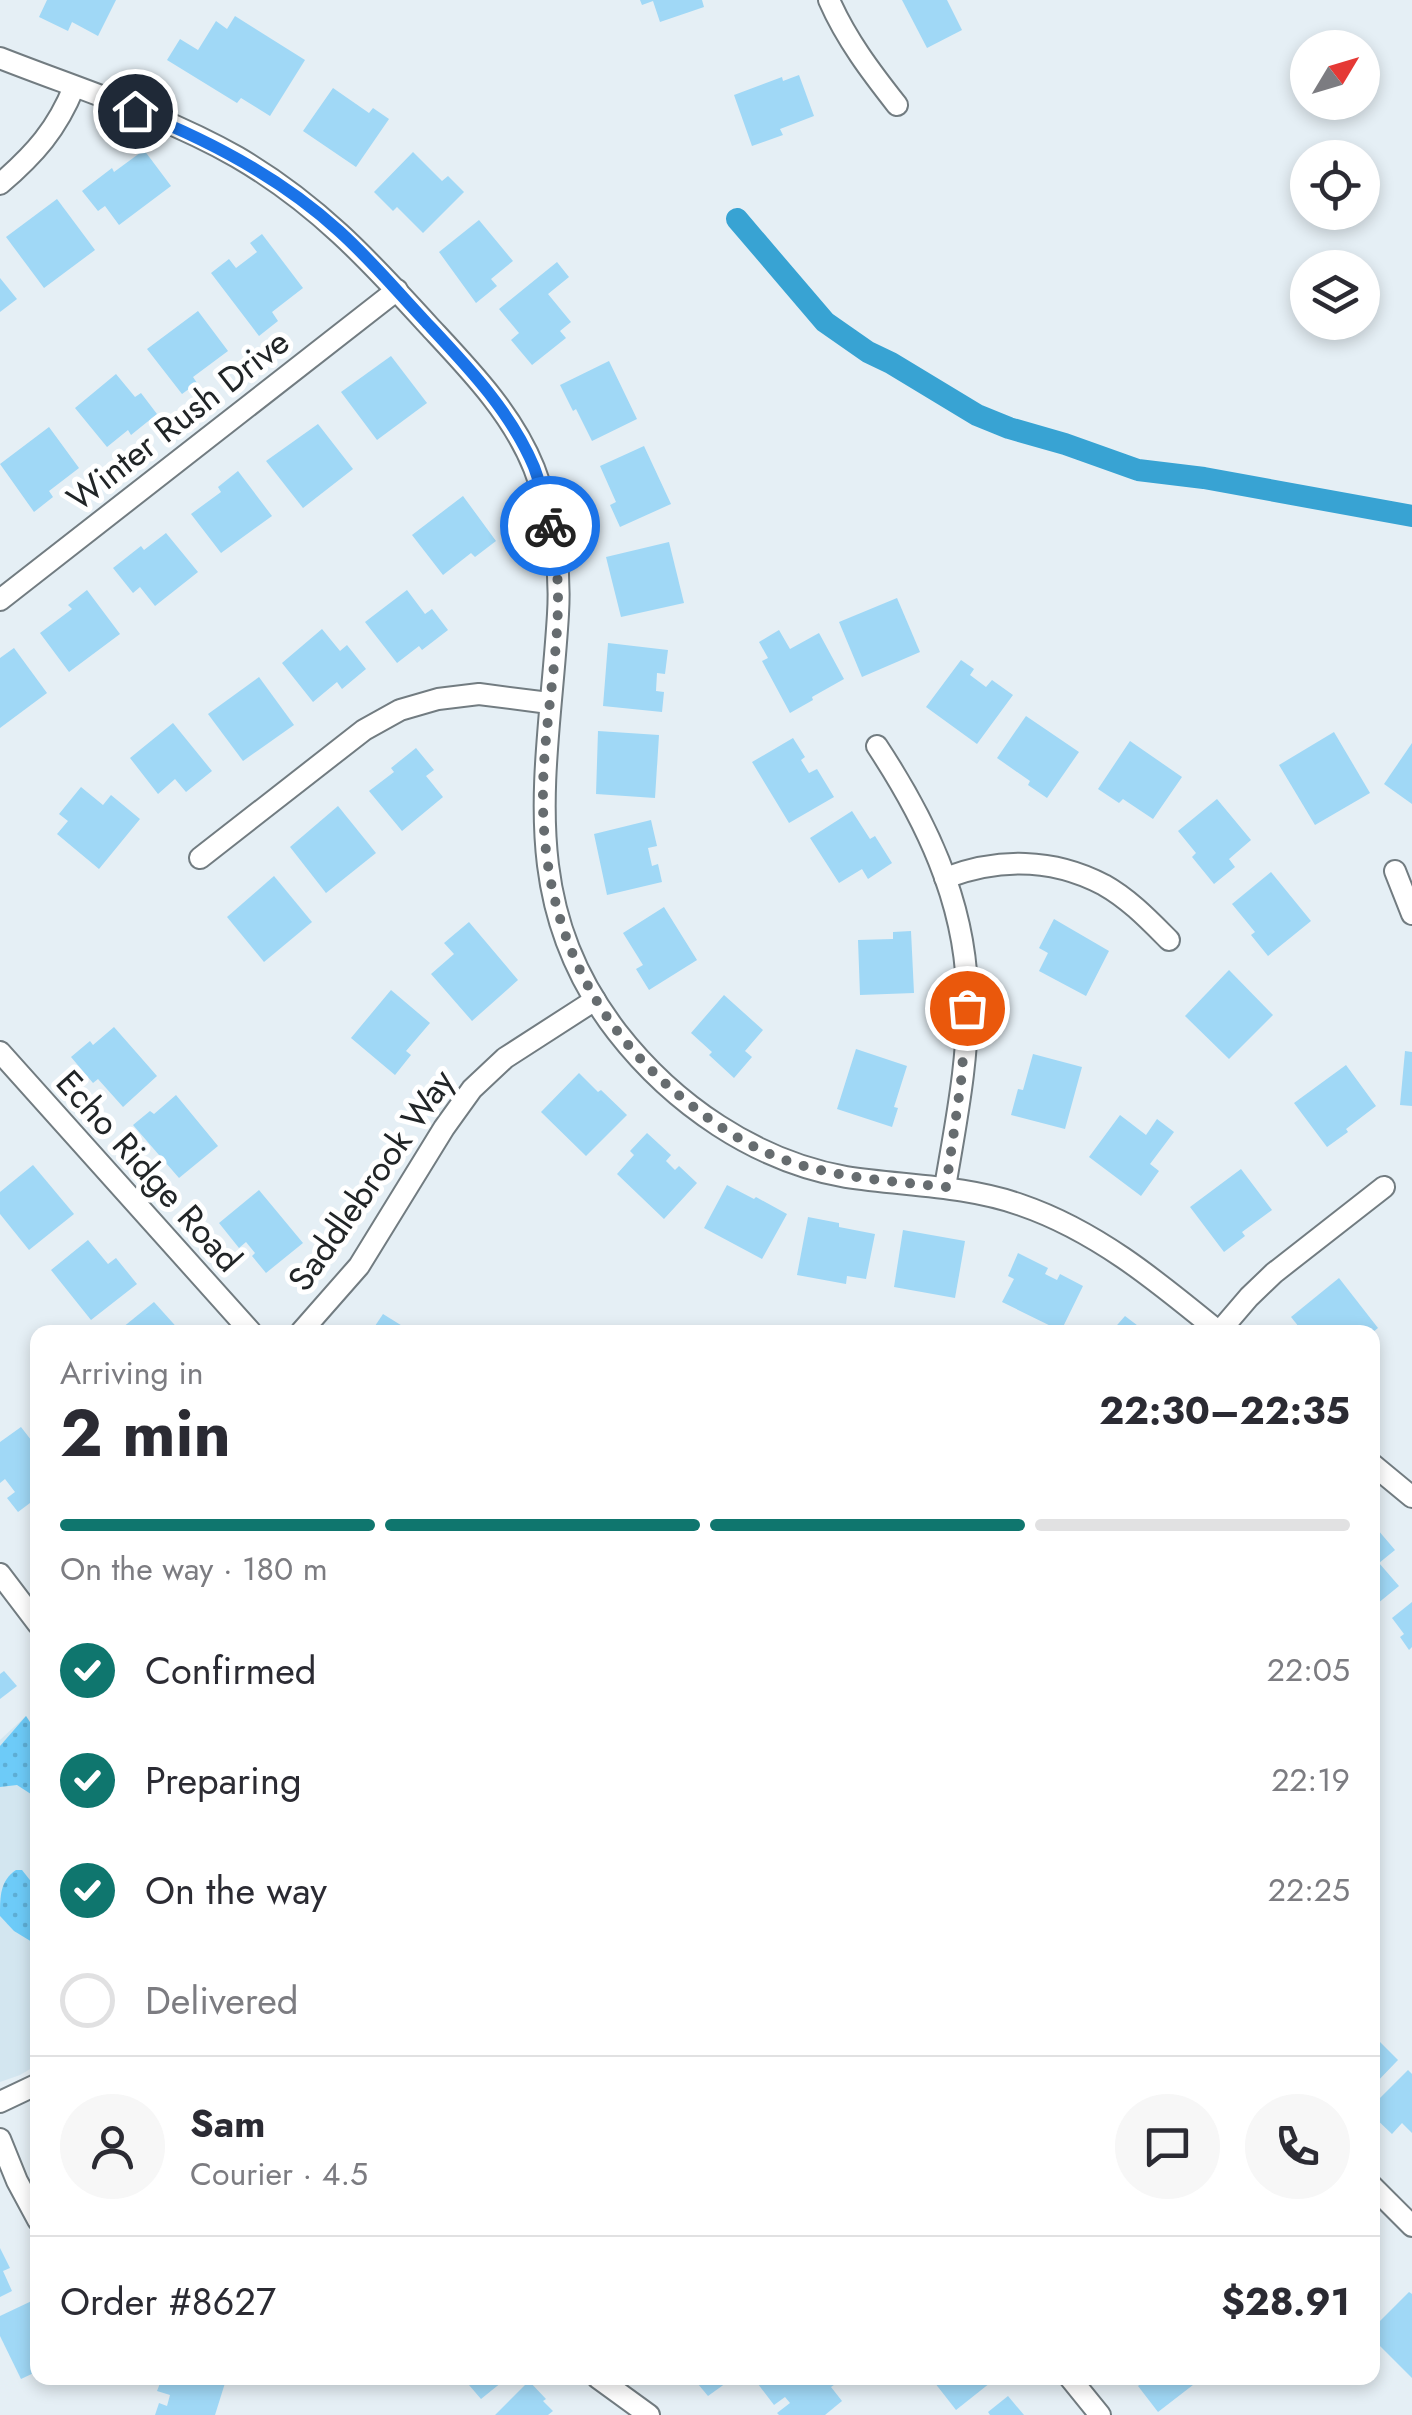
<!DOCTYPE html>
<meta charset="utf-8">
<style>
body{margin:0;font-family:Jost,sans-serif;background:#f7f7f7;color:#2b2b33;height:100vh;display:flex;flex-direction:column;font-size:38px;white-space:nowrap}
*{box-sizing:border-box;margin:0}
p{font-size:32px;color:#7c7c81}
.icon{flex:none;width:55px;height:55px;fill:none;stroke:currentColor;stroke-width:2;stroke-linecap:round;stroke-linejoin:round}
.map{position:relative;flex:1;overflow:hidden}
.side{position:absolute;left:30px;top:1325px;width:1350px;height:1060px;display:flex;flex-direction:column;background:#fff;border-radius:20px;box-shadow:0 5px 15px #0003}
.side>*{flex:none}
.needle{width:65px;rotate:52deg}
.controls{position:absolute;left:1290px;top:30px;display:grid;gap:20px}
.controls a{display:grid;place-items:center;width:90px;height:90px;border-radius:50%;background:#fff;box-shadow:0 5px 15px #0003;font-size:50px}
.pin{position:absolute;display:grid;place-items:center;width:85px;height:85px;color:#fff;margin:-42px;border:5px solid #fff;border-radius:50%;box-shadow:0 2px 10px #0007}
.courier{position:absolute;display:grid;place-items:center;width:100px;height:100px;margin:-50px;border:8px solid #1a73e8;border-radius:50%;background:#fff;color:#222;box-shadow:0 2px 12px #0007}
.headline em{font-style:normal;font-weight:700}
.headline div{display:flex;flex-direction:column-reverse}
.headline{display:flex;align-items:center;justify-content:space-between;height:170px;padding:0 30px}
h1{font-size:65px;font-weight:700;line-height:75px}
.bar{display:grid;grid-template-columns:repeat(4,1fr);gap:15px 10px;align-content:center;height:120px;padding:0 30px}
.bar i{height:12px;border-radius:8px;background:#e1e1e2}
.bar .selected{background:#0f766e}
.bar p{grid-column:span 4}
.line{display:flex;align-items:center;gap:25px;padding:0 30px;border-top:2px solid #e1e1e2}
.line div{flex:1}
.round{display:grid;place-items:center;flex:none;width:105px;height:105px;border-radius:52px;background:#f7f7f7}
ol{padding:0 30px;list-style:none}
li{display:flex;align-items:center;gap:30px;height:110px}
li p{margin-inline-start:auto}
li .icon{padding:10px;border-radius:50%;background:#0f766e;color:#fff;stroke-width:4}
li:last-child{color:#7c7c81}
li i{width:55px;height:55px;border:5px solid #e1e1e2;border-radius:50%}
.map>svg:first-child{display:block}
.built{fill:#d3e6f0}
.grass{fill:url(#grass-dots)}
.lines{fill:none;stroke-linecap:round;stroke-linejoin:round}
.canal{stroke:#38a3d3;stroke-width:22}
.building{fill:#a0d8f6}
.minor-casing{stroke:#727c81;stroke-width:24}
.minor{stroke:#fff;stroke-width:20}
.done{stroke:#666c6f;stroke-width:10;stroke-dasharray:0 18}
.route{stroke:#1a73e8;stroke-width:12}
.labels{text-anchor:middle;stroke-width:10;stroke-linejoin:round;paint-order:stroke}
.street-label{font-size:35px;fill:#212527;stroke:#fff}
</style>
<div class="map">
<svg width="1412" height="2415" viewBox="0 0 1412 2415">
<defs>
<pattern id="grass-dots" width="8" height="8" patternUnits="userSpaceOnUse" patternTransform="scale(2.5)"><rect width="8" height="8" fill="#6dcbf8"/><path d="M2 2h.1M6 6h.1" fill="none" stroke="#5eaed5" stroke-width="1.8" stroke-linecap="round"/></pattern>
</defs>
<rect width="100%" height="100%" fill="#e5eff5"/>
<!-- built -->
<path class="built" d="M26,1716L38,1732L37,2065L20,2075L0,2082V1740Z"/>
<!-- grass -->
<g class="grass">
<path d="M26,1716L37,1733V1798L17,1785L0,1787V1746Z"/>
<path d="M16,1870H22L37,1889V1945L14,1931L0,1916C0,1896 0,1881 16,1870Z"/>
</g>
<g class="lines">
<!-- canal -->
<path class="canal" d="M737,219L825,322L868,352L891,363L977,415L1009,428L1065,444L1138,470L1204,478L1412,516"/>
</g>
<!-- building -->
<g class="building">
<path d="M47,0H116L98,36L72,22L68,31L39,17Z"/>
<path d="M640,0H702L704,7L660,22L653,1L642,5Z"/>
<path d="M902,0H947L962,30L927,48Z"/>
<path d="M235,16L305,60L270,116L241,98L237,103L167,60L180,39L198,50L216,21L227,29Z"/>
<path d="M799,75L814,116L780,129L783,135L752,146L734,95L782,77L783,81Z"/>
<path d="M333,88L369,113L373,108L389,119L356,167L303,131Z"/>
<path d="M144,150L171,186L119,225L105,206L98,211L82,191L112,168L114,172Z"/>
<path d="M413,152L442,181L448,176L464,192L423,233L397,207L393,211L374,192Z"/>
<path d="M57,199L95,250L44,288L6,237Z"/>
<path d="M479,220L513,261L491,279L497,286L476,303L439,252Z"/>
<path d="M262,234L303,288L272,312L278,321L259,336L211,273L229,259L236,268L257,252L250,243Z"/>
<path d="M557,262L569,277L548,294L571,322L560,331L566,338L532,365L511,340L519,333L499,309Z"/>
<path d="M0,278L17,299L0,312Z"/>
<path d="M198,311L228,351L193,377L197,383L182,394L147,349Z"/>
<path d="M391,356L427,403L377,440L341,392Z"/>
<path d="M609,361L637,419L592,441L576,409L573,411L560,385Z"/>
<path d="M116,374L135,397L141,393L157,414L131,435L128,430L107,447L75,408Z"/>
<path d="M318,424L353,469L303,508L266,461Z"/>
<path d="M49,427L79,468L49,491L53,497L34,512L0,464Z"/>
<path d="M644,446L671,504L620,527L610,505L616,502L600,466Z"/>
<path d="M238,471L272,516L221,553L191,514L221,492L218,487Z"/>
<path d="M463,496L496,541L475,557L471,553L443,575L412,535Z"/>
<path d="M166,533L198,572L155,606L140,587L133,593L113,568L141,546L144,550Z"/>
<path d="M669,542L684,603L621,617L606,557Z"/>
<path d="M87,590L120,634L69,672L40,633L72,609L68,605Z"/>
<path d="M407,590L425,614L432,609L448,630L422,650L419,646L397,663L365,622Z"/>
<path d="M897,598L920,652L862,677L839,622Z"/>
<path d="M322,629L340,651L347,645L366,669L342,689L337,682L313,702L282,663Z"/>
<path d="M779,630L790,649L819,633L844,679L812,697L813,700L790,713L762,661L768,658L759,642Z"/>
<path d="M608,643L668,650L665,674L657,673L656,691L664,692L662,712L603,706Z"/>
<path d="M14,648L47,693L0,728V658Z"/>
<path d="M961,660L974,669L970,675L986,687L992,680L1013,695L977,744L926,707Z"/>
<path d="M259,677L294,725L243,761L208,714Z"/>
<path d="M1026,716L1079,752L1047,798L1028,785L1030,781L997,758Z"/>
<path d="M173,723L212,771L186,792L175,779L158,794L130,758Z"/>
<path d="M598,731L659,735L655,798L596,794Z"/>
<path d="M1334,732L1370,793L1315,825L1279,765Z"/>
<path d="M793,738L805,757L801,760L809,773L817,769L834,797L789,823L752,762Z"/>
<path d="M1130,741L1182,777L1153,819L1123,799L1119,803L1098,789Z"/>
<path d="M1412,743V804L1384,784Z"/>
<path d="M416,748L434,770L426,776L443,797L402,831L369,791L394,772L391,768Z"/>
<path d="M81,787L103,805L111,795L140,819L99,869L57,834L68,821L59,814Z"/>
<path d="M1217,799L1251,840L1229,859L1235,867L1214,884L1192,857L1196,853L1178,831Z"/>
<path d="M338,806L376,853L326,893L290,847Z"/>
<path d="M852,811L870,839L875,836L892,863L868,879L862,869L839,883L810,838Z"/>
<path d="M651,820L657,846L648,848L652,866L658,864L662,882L607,895L594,834Z"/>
<path d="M1271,872L1311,921L1268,956L1251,935L1255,932L1232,904Z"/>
<path d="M274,876L312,922L264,962L227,917Z"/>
<path d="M664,907L697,960L649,990L636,969L643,965L623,933Z"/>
<path d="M1054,919L1109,951L1086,996L1039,971L1048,953L1039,948Z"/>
<path d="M469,922L518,980L472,1021L431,974L454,954L444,943Z"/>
<path d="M911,931L914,993L860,995L858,940L893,939V932Z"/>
<path d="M1229,970L1273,1015L1229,1059L1185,1016Z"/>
<path d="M391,990L430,1023L406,1051L411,1055L395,1075L351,1038Z"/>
<path d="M724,995L763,1030L745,1051L752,1057L734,1078L709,1055L712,1052L691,1033Z"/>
<path d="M114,1027L157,1076L123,1107L98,1079L93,1083L71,1057L90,1041L93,1045Z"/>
<path d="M856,1049L907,1066L894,1107L898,1108L892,1127L837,1109Z"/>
<path d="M1405,1051L1412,1052V1106L1400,1105Z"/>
<path d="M1033,1054L1082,1067L1065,1129L1011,1115L1018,1089L1023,1090Z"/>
<path d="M1346,1065L1376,1106L1346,1129L1348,1132L1327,1147L1294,1103Z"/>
<path d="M579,1073L598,1092L601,1090L627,1115L586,1156L541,1112Z"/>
<path d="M176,1095L218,1146L179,1178L133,1125L150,1111L154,1114Z"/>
<path d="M1120,1115L1146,1135L1157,1119L1174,1132L1150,1164L1159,1171L1141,1196L1089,1157Z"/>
<path d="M647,1133L671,1155L666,1161L675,1170L679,1166L697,1183L664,1219L617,1174L634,1155L630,1151Z"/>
<path d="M33,1165L74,1214L29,1250L0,1214V1192Z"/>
<path d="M1241,1169L1272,1210L1242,1232L1245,1236L1224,1252L1190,1207Z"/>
<path d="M727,1185L754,1199L756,1197L787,1214L762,1259L704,1228Z"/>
<path d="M259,1190L303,1243L266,1273L252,1256L255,1253L246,1242L239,1248L219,1223Z"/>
<path d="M808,1217L839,1223V1227L875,1234L866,1279L847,1276L846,1284L797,1275Z"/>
<path d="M903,1230L965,1241L955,1298L894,1287Z"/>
<path d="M88,1240L108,1264L116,1258L137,1284L91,1320L51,1270Z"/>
<path d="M1018,1253L1048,1268L1045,1274L1057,1280L1060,1274L1083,1286L1061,1331L1002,1302L1014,1279L1008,1276Z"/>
<path d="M1339,1278L1378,1328L1373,1332H1303L1291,1317Z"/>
<path d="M154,1302L181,1332H117Z"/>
<path d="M383,1314L412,1332H371Z"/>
<path d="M1125,1316L1146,1332H1111Z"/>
<path d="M21,1427L38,1449V1497L18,1512L7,1498L15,1492L5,1479L0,1483V1442Z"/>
<path d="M1372,1523L1395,1550L1379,1563L1399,1586L1372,1608Z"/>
<path d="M1412,1602V1647L1409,1650L1400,1637L1404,1634L1392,1618Z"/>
<path d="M4,1671L17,1686L0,1699V1674Z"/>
<path d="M1372,2034L1398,2060L1372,2087Z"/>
<path d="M1408,2070L1412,2074V2133L1402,2123L1392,2134L1372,2115V2106Z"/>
<path d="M0,2248L10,2268L3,2271L12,2291L0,2297Z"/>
<path d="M1409,2292L1412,2294V2378L1372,2338V2329Z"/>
<path d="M38,2298V2371L21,2379L0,2336V2316Z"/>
<path d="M162,2378H209L225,2383L215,2415H155L159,2403L167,2406L170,2395L157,2391Z"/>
<path d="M463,2378H507L481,2399Z"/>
<path d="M693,2378H733L708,2396Z"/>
<path d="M767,2378H844L831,2387L842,2401L825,2415H779L777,2413L790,2403L785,2397L774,2405L758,2384Z"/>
<path d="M931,2378H986L990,2383L956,2410Z"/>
<path d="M1148,2378H1202L1158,2412L1138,2386Z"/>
<path d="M529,2381L546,2399L543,2401L553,2411L548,2415H495Z"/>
<path d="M1008,2396L1024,2415H990L988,2412Z"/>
</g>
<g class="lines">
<!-- minor casing -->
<g class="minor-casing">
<g id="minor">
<path d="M829,0C846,39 871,72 897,105"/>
<path d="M0,58C79,89 163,115 237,157C316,203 368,259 429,326C469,369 512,413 534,468C552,514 561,565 558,614C549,767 513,897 617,1032C673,1104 755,1161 846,1177C904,1186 964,1185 1021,1205C1097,1231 1158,1282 1219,1332"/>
<path d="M0,184C35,154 57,129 74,87"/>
<path d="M0,600L397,290"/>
<path d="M877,746C925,819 964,899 967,988C970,1054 956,1122 945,1187"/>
<path d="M200,858L364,730L400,710L438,699L479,694L549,703"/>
<path d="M1395,871L1412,914"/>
<path d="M945,878C998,858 1053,858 1104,885C1129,899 1149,920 1169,940"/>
<path d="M0,1052L251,1332"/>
<path d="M301,1332L359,1266L444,1128L472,1089L505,1058L595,1000"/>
<path d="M1219,1332L1249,1297L1274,1273L1384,1187"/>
<path d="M1372,1464L1412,1497"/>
<path d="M0,1574L38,1624"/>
<path d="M0,2102L38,2084"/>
<path d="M0,2139L17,2181L38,2220"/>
<path d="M1372,2186L1412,2226"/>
<path d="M598,2378L649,2415"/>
<path d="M1070,2378L1100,2415"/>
</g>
</g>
<!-- minor -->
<use href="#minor" class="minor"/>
</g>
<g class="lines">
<!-- done -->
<path class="done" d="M550,526C571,612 544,703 543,790C541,918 589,1026 691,1105C719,1127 749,1147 782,1159C835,1178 890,1181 946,1187L961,1082L967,1008"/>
<!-- route -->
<path class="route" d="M135,111C209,140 280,177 339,231C370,259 396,290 424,320C466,365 510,410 534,467C541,486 546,507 550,526"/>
</g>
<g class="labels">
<!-- street labels -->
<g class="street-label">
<text transform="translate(178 420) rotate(-38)" y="12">Winter Rush Drive</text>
<text transform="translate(149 1171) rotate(48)" y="12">Echo Ridge Road</text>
<text transform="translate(371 1180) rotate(-55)" y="12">Saddlebrook Way</text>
</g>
</g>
</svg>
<div class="controls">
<a><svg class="needle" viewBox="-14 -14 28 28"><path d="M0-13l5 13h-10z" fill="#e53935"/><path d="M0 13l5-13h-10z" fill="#7c7c81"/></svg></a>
<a><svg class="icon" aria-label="locate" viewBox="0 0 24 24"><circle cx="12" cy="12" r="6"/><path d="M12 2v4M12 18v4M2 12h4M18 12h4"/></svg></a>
<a><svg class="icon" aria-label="layers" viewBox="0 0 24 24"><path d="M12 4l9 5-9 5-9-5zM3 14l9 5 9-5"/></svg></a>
</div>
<div class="pin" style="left:967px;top:1008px;background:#ea580c"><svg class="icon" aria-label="bag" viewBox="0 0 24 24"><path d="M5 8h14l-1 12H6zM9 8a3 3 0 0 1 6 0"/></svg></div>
<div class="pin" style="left:135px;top:111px;background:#1f2937"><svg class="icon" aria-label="home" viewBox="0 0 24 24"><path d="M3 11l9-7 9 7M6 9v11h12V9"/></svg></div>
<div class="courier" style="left:550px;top:526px"><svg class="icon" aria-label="bike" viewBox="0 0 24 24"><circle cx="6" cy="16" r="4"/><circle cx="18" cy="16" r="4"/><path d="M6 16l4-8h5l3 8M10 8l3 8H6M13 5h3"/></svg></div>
<section class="side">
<div class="headline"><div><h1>2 min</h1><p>Arriving in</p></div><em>22:30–22:35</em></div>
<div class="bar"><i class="selected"></i><i class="selected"></i><i class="selected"></i><i></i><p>On the way · 180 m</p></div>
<ol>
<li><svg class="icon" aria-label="check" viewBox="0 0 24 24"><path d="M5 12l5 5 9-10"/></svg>Confirmed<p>22:05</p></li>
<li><svg class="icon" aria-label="check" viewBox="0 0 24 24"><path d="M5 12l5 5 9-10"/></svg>Preparing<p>22:19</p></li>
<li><svg class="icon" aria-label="check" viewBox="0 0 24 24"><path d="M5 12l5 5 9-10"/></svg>On the way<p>22:25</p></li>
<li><i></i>Delivered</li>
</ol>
<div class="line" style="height:180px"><a class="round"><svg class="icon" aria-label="person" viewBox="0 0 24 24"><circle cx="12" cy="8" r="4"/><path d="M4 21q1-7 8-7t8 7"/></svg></a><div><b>Sam</b><p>Courier · 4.5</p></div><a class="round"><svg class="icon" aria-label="chat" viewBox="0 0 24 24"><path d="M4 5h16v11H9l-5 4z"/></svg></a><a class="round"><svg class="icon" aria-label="phone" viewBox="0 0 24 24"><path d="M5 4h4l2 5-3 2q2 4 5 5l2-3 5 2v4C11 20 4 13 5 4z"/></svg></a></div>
<div class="line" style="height:130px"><div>Order #8627</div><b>$28.91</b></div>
</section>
</div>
